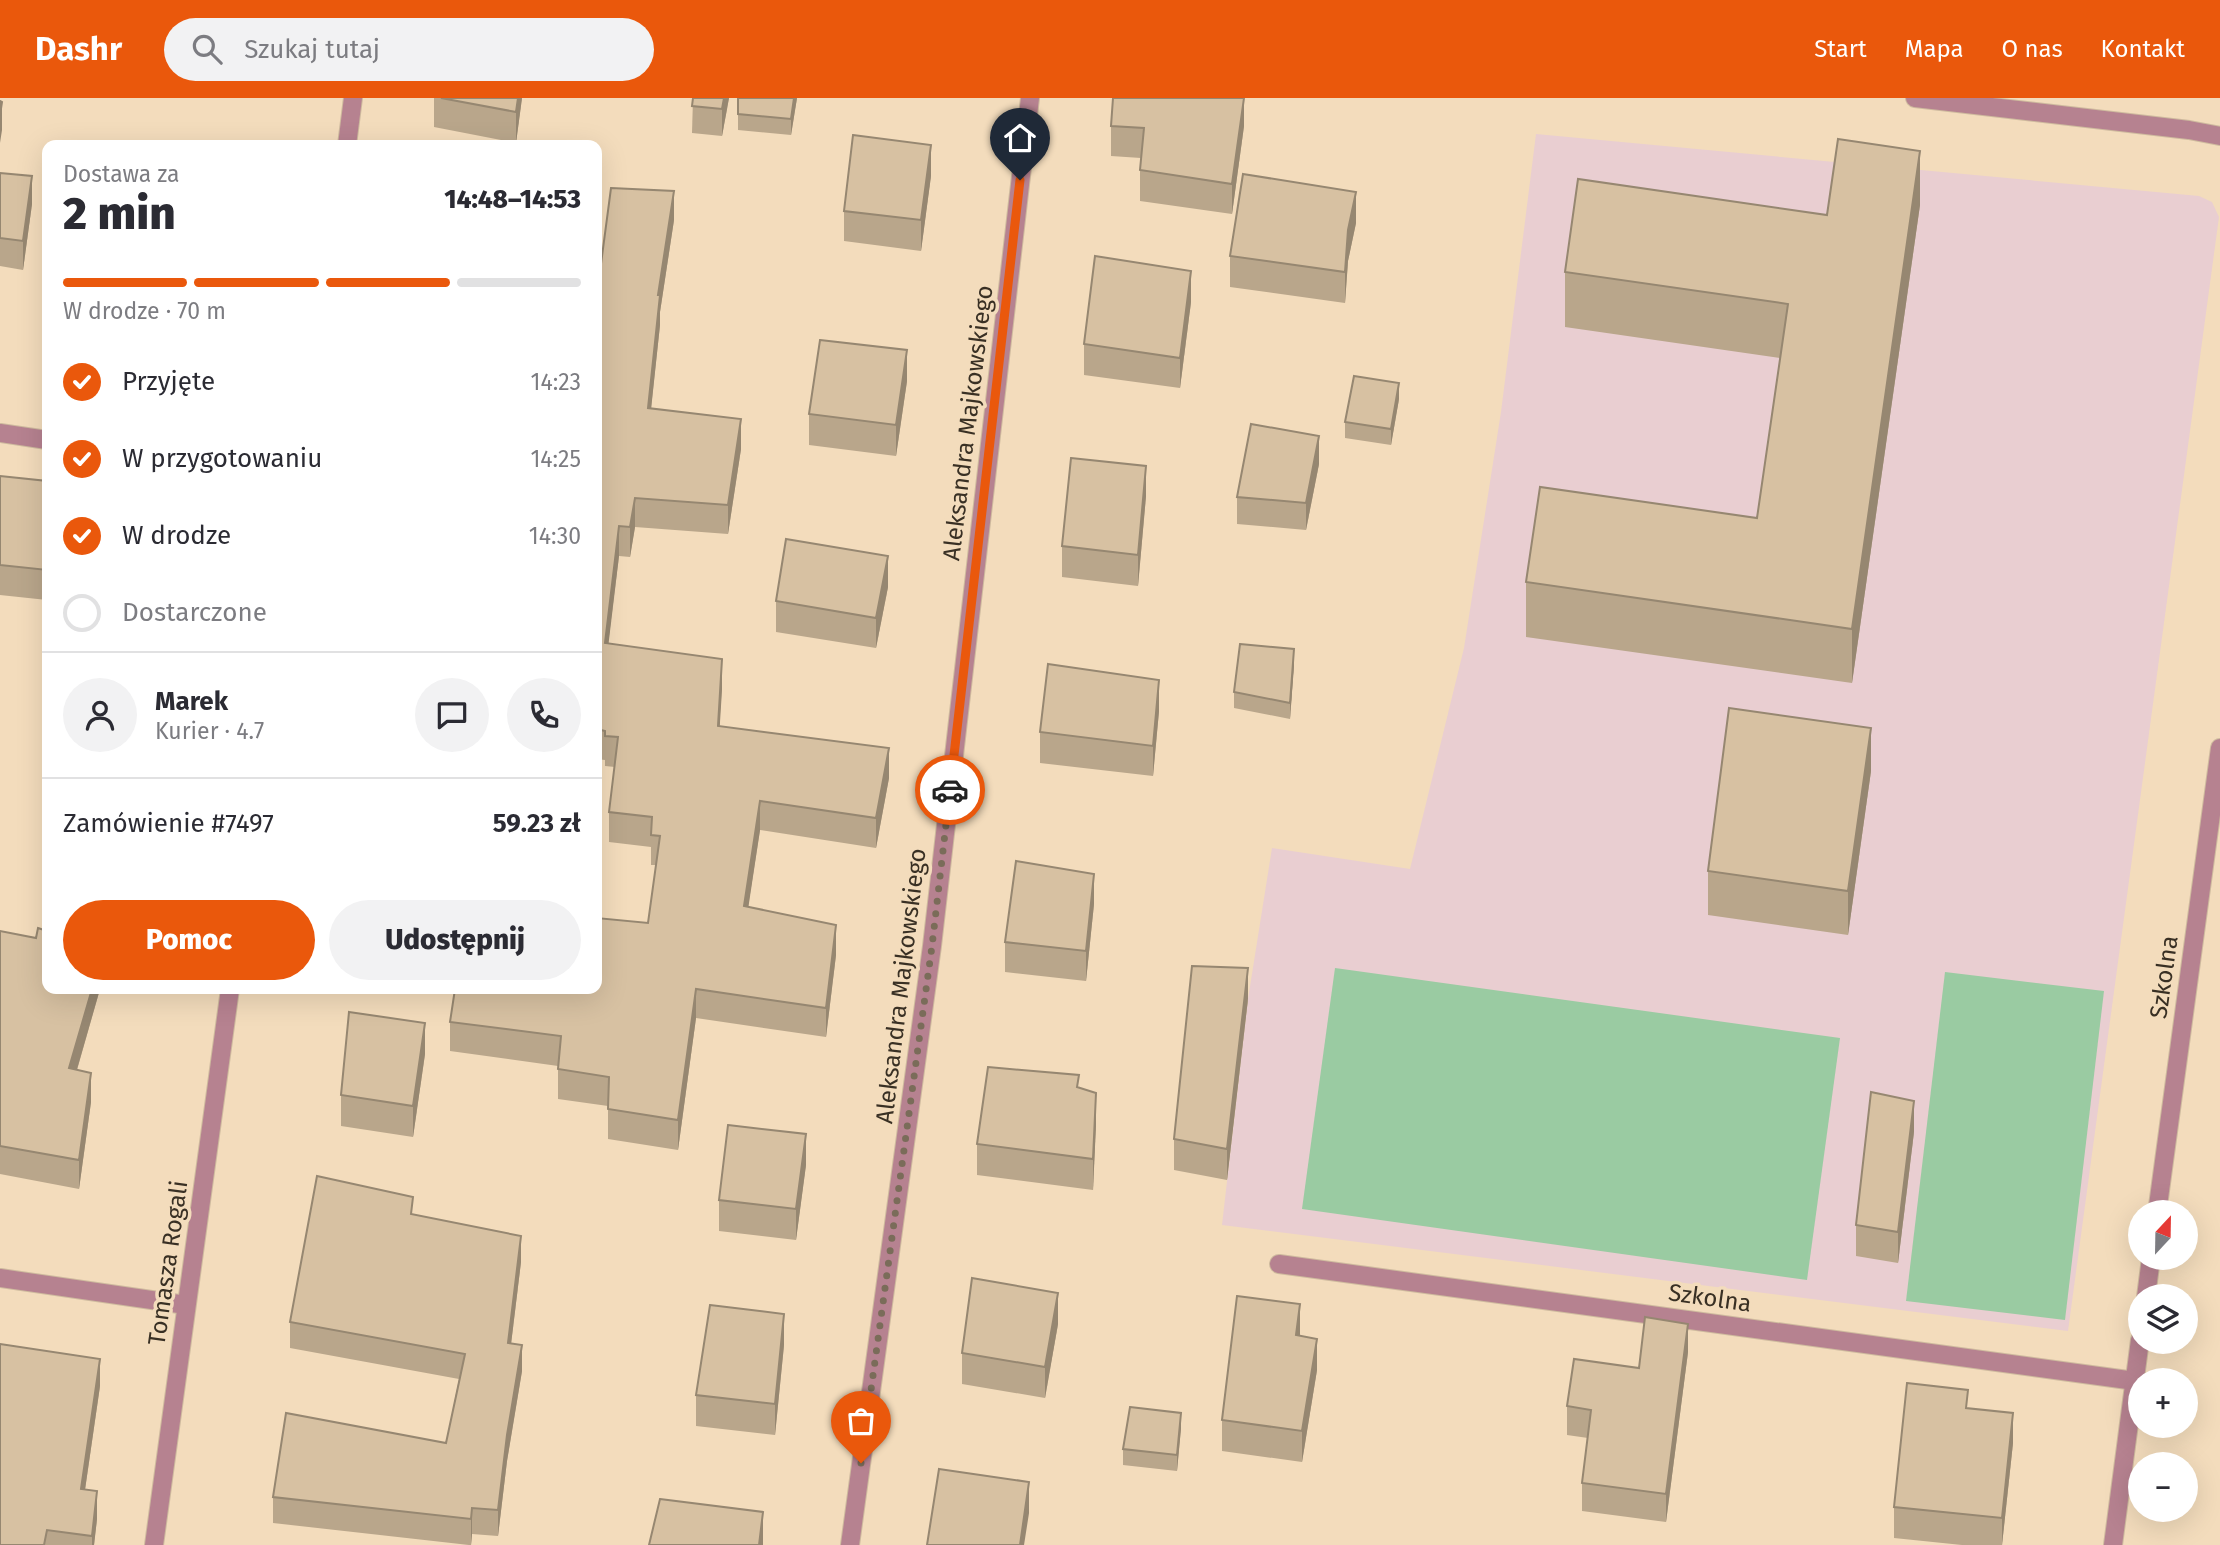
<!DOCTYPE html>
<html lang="pl">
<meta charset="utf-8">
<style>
body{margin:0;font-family:"Fira Sans",sans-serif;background:#f2f2f3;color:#2b2b33;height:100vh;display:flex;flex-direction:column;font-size:26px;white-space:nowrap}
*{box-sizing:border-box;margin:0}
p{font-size:23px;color:#7c7c81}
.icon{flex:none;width:38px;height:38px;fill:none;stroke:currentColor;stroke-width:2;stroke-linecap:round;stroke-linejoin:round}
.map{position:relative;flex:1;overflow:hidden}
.panel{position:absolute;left:42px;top:42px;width:560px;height:854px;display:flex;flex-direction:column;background:#fff;border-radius:14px;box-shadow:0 7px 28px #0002}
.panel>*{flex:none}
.needle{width:46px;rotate:22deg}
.tools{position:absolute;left:2128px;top:1102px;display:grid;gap:14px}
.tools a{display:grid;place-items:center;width:70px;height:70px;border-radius:50%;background:#fff;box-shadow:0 7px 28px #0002;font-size:35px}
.pin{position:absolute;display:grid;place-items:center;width:60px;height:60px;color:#fff;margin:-72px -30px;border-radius:50% 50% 50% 0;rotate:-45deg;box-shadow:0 0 7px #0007}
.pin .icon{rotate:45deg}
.courier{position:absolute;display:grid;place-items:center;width:70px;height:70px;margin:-35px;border:5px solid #ea580c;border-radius:50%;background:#fff;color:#222;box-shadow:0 2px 9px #0007}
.headline em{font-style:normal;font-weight:800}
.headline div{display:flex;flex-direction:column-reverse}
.headline{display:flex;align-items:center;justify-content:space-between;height:119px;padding:0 21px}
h1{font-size:46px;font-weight:800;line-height:52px}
.bar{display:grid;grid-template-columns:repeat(4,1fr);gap:10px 7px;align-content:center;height:84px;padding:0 21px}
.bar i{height:9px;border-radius:5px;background:#e1e1e2}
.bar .current{background:#ea580c}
.bar p{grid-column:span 4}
.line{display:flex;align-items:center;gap:18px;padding:0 21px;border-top:2px solid #e1e1e2}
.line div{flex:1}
.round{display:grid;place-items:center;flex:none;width:74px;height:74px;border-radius:37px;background:#f2f2f3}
ol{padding:0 21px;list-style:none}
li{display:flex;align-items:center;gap:21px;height:77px}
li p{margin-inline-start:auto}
li .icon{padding:7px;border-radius:50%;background:#ea580c;color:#fff;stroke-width:4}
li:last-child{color:#7c7c81}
li i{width:38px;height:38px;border:4px solid #e1e1e2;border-radius:50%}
.button{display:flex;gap:14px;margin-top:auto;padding:14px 21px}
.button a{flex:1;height:80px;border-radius:42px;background:#ea580c;color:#fff;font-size:28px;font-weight:800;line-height:80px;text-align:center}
.button a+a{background:#f2f2f3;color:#2b2b33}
header{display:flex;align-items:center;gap:42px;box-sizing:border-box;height:98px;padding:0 35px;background:#ea580c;color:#fff}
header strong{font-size:33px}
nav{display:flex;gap:38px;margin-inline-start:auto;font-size:24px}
.search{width:490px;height:63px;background:#f2f2f3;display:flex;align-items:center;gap:18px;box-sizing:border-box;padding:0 24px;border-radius:38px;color:#7c7c81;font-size:26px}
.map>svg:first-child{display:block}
.education{fill:#e9ced1}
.green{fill:#9acba2}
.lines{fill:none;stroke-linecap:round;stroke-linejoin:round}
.minor-casing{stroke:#ceba9e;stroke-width:20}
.minor{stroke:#b68290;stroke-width:18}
.wall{fill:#b9a68b}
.shaded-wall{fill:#968771}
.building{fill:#d7c1a2;stroke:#968771;stroke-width:2}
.done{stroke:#7a6c59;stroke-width:7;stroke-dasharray:0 12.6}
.route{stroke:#ea580c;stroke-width:9}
.labels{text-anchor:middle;stroke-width:7;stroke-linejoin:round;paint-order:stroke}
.street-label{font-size:24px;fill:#393024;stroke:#f3dcbc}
</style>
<header>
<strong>Dashr</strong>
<div class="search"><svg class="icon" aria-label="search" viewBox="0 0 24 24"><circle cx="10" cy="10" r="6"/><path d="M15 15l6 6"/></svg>Szukaj tutaj</div>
<nav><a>Start</a><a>Mapa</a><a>O nas</a><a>Kontakt</a></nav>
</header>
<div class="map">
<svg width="2220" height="1447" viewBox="0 0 2220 1447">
<rect width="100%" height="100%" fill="#f3dcbc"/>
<!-- education -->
<path class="education" d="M1536,36L2199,98L2212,104L2219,119L2068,1233L1222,1127L1248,901L1272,750L1410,771L1464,550L1501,314Z"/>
<!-- green -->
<g class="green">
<path d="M1335,870L1840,940L1807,1182L1302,1111Z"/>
<path d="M1945,874L2104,893L2065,1222L1906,1203Z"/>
</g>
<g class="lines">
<!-- minor casing -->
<g class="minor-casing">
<g id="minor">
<path d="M1915,0L2189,32L2220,38"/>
<path d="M347,47L353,0"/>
<path d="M0,335L47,342"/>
<path d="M2157,1115L2220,650"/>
<path d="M1279,1166L2135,1283"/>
<path d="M0,1180L186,1207"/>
<path d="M2146,1199L2151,1160"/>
<path d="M154,1447L230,891"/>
<path d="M850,1447L932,848L1030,0"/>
<path d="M2113,1447L2140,1242"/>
</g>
</g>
<!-- minor -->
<use href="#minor" class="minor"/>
</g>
<!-- wall -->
<g class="wall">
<path d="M434,0H522L516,45L434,29Z"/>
<path d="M693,0H729L722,38L692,35Z"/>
<path d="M738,0H797L791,37L738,32Z"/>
<path d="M1111,28H1244L1232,116L1140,103V72L1141,60L1111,58Z"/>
<path d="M0,75L32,106L23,172L0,168Z"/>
<path d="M931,78L921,153L844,143V113Z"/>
<path d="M1920,107L1852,585L1526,539V484L1757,420L1780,260L1565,229V174L1827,117Z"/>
<path d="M674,122L660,214V227L651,310L741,351L728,436L635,429L630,459L619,458L608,546L722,591L719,629L889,680L876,750L760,732L748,809L836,857L826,939L696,920L678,1052L608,1041V1008L558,1001V968L450,953V924L648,825L656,767H651V749L609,744V714L615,669L605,668V662L597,661V196Z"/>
<path d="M1356,125L1348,163L1345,205L1230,189V158Z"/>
<path d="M1191,204L1180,290L1084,277V246Z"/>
<path d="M907,283L896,358L809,347V316Z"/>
<path d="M1399,301L1391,347L1345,340V324Z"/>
<path d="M1319,366L1306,432L1237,426V399Z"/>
<path d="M0,378L47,383V502L0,497Z"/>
<path d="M1146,398L1138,488L1062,479V448Z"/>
<path d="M888,489L876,550L776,534V503Z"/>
<path d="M1294,567L1290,621L1234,610V594Z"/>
<path d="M1159,613L1153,678L1040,665V634Z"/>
<path d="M1871,673L1848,837L1708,817V773Z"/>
<path d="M1094,806L1086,883L1005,874V844Z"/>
<path d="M0,833L47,891H100L77,972L91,1004L79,1091L0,1076Z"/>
<path d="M1248,901L1227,1082L1174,1072V1041Z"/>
<path d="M425,956L413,1039L341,1028V997Z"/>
<path d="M1079,990L1096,1026L1093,1092L977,1077V1046Z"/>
<path d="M1914,1034L1898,1165L1856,1158V1127Z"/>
<path d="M806,1067L796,1142L719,1133V1102Z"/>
<path d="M413,1116L521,1164L511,1246L522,1273L507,1363L498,1438L472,1436L471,1447H469L273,1425V1399L446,1345L459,1281L290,1250V1224Z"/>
<path d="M1058,1226L1045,1300L962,1286V1255Z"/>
<path d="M1300,1238L1317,1272L1302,1364L1222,1353V1322Z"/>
<path d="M784,1247L775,1337L696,1328V1297Z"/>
<path d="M1688,1254L1666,1424L1582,1413V1385L1588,1340L1567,1337V1308L1639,1270Z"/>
<path d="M100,1288L85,1392L97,1421L94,1447H0Z"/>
<path d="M1968,1310L2013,1345L2002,1447H1962L1894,1440V1409Z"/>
<path d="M1181,1330L1177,1373L1123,1367V1351Z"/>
</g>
<!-- shaded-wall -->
<g class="shaded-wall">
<path d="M518,0H522L516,45V14Z"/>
<path d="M724,0H729L722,38V11Z"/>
<path d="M794,0H797L791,37V21Z"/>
<path d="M1244,0V28L1232,116V86Z"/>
<path d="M2,4V32L0,45V17Z"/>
<path d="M931,47V78L921,153V122Z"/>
<path d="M1920,53V107L1852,585V531Z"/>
<path d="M32,78V106L23,172V143Z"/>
<path d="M674,93V122L660,214V227L648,340V310L658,197Z"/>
<path d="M1356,94V125L1348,163L1345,205V174L1348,132Z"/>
<path d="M1191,173V204L1180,290V260Z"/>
<path d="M907,252V283L896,358V327Z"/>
<path d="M1399,285V301L1391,347V331Z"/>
<path d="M741,321V351L728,436V407Z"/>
<path d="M1319,338V366L1306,432V405Z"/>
<path d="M1146,368V398L1138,488V457Z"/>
<path d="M635,400V429L630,459V429Z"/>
<path d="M619,428V458L605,575V545Z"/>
<path d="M888,458V489L876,550V520Z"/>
<path d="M1294,551V567L1290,621V605Z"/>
<path d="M722,561V591L718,658V628Z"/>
<path d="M1159,582V613L1153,678V648Z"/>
<path d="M1871,630V673L1848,837V793Z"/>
<path d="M889,650V680L876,750V720Z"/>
<path d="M760,703V732L744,838V808Z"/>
<path d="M1094,776V806L1086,883V853Z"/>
<path d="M836,827V857L826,939V910Z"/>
<path d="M1248,870V901L1227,1082V1051Z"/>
<path d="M92,891H100L69,999V970Z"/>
<path d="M696,891V920L678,1052V1022Z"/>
<path d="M425,925V956L413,1039V1008Z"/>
<path d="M91,975V1004L79,1091V1062Z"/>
<path d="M1096,995V1026L1093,1092V1061Z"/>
<path d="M1914,1003V1034L1898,1165V1134Z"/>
<path d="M806,1036V1067L796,1142V1111Z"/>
<path d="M521,1138V1164L508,1271V1245Z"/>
<path d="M1058,1195V1226L1045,1300V1269Z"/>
<path d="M1300,1206V1237L1296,1268V1237Z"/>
<path d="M784,1216V1247L775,1337V1306Z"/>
<path d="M1688,1226V1254L1666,1424V1396Z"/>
<path d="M1317,1241V1272L1302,1364V1333Z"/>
<path d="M522,1247V1273L507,1363L498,1438V1412L507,1337Z"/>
<path d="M100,1261V1288L81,1419V1391Z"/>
<path d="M1181,1315V1330L1177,1373V1357Z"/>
<path d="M2013,1315V1345L2002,1447V1420Z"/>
<path d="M1029,1384V1415L1024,1447H1020Z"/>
<path d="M97,1393V1421L94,1447H92V1438Z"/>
<path d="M472,1410V1436L471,1447V1421Z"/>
<path d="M763,1414V1447H759Z"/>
</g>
<!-- building -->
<g class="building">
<path d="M441,0H518L516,14Z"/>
<path d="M693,0H724L722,11L692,8Z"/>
<path d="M738,0H794L791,21L738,16Z"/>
<path d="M1113,0H1244L1232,86L1140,72L1144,30L1111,28Z"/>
<path d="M0,3L2,4L0,17Z"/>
<path d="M853,37L931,47L921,122L844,113Z"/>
<path d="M1838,41L1920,53L1852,531L1526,484L1540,389L1757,420L1788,206L1565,174L1578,81L1827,117Z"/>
<path d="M0,75L32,78L23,143L0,140Z"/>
<path d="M1243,76L1356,94L1348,132L1345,174L1230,158Z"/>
<path d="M611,90L674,93L658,197H660L648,310L741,321L728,407L635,400L630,429L619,428L605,545L722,561L718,628L889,650L876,720L760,703L744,808L836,827L826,910L696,891L678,1022L608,1011L609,979L558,971L561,938L450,924L455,891H597V820L648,825L660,738L651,737L652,719L609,714L618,639L605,638V633L597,631V196Z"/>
<path d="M1095,158L1191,173L1180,260L1084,246Z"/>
<path d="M820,242L907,252L896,327L809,316Z"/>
<path d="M1354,278L1399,285L1391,331L1345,324Z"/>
<path d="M1251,326L1319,338L1306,405L1237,399Z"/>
<path d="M1071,360L1146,368L1138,457L1062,448Z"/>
<path d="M0,378L47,383V472L0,467Z"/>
<path d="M786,441L888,458L876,520L776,503Z"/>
<path d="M1240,546L1294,551L1290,605L1234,594Z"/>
<path d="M1048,566L1159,582L1153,648L1040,634Z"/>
<path d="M1729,610L1871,630L1848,793L1708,773Z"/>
<path d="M1016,763L1094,776L1086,853L1005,844Z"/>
<path d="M38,830L47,833V891H92L69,970L91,975L79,1062L0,1048V833L36,840Z"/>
<path d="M1192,868L1248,870L1227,1051L1174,1041Z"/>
<path d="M349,914L425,925L413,1008L341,997Z"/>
<path d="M988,969L1079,977L1077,989L1096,995L1093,1061L977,1046Z"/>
<path d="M1871,994L1914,1003L1898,1134L1856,1127Z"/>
<path d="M728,1027L806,1036L796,1111L719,1102Z"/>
<path d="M317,1078L413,1099L411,1116L521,1138L508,1245L522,1247L507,1337L498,1412L472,1410L471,1421L273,1399L286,1315L446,1345L465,1256L290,1224Z"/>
<path d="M972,1180L1058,1195L1045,1269L962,1255Z"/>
<path d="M1237,1198L1300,1206L1296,1237L1317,1241L1302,1333L1222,1322Z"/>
<path d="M710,1207L784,1216L775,1306L696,1297Z"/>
<path d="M1645,1219L1688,1226L1666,1396L1582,1385L1591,1312L1567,1308L1574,1261L1639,1270Z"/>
<path d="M0,1246L100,1261L81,1391L97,1393L92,1438L47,1432L44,1447H0Z"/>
<path d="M1907,1285L1968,1292L1966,1310L2013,1315L2002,1420L1894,1409Z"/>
<path d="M1130,1309L1181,1315L1177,1357L1123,1351Z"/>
<path d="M939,1371L1029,1384L1020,1447H927Z"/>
<path d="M660,1401L763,1414L759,1447H649Z"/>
</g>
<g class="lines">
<!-- done -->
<path class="done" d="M861,1365L932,848L950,692"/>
<!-- route -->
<path class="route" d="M950,692L1020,82"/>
</g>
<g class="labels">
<!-- street labels -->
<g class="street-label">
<text transform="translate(968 325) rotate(-83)" y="8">Aleksandra Majkowskiego</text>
<text transform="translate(2164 879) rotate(-82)" y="8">Szkolna</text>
<text transform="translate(901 888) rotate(-83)" y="8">Aleksandra Majkowskiego</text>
<text transform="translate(168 1165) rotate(-82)" y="8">Tomasza Rogali</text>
<text transform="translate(1710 1200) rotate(8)" y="8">Szkolna</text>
</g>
</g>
</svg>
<div class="tools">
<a><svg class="needle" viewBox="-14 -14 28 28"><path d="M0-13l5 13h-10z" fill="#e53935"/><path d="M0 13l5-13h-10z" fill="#7c7c81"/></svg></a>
<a><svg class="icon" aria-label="layers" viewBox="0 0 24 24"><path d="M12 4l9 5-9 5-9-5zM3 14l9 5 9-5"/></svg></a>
<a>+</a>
<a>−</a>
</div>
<div class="pin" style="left:861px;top:1365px;background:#ea580c"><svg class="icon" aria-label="bag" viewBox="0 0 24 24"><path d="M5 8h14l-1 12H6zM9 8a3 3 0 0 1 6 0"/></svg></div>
<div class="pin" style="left:1020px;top:82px;background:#1f2937"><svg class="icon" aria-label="home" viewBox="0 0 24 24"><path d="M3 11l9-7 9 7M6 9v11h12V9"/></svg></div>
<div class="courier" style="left:950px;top:692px"><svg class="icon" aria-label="car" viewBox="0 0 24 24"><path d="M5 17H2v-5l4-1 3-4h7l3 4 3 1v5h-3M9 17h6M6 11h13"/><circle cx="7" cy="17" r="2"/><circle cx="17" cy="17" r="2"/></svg></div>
<section class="panel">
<div class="headline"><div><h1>2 min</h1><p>Dostawa za</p></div><em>14:48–14:53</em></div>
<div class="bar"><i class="current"></i><i class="current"></i><i class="current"></i><i></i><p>W drodze · 70 m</p></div>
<ol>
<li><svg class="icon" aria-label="check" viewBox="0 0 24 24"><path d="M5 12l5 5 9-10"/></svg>Przyjęte<p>14:23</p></li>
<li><svg class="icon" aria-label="check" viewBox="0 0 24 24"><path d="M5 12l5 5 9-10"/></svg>W przygotowaniu<p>14:25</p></li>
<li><svg class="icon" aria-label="check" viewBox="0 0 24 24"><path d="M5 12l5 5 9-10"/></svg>W drodze<p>14:30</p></li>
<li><i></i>Dostarczone</li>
</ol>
<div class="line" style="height:126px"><a class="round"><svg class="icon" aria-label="person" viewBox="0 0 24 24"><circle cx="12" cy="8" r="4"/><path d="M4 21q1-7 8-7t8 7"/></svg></a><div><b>Marek</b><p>Kurier · 4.7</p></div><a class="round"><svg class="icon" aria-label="chat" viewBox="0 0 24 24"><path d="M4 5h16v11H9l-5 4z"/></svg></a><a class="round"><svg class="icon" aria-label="phone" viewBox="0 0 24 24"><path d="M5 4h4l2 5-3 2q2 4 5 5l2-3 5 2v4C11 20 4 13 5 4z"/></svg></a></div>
<div class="line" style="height:91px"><div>Zamówienie #7497</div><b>59.23 zł</b></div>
<div class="button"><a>Pomoc</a><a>Udostępnij</a></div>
</section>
</div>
